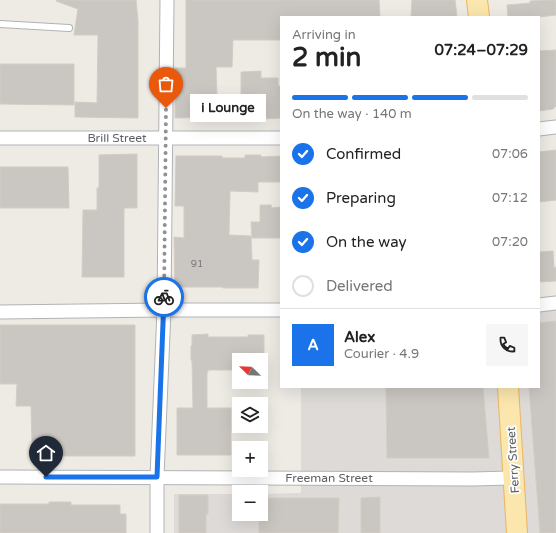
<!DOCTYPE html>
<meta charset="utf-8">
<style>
body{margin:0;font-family:"Varela Round",sans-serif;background:#f6f6f6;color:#222;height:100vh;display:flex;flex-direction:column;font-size:15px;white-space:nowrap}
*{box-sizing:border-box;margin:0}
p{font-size:13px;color:#767676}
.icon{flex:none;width:22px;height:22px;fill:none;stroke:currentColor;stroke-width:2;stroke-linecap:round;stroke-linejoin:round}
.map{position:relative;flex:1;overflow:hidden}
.panel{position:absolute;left:280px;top:16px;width:260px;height:372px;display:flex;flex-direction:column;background:#fff;border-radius:0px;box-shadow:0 4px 16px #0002}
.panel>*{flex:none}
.needle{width:26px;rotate:293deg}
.buttons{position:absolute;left:232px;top:353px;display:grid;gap:8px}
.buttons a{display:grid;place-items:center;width:36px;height:36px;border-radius:0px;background:#fff;box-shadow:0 4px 16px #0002;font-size:20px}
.pin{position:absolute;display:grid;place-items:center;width:34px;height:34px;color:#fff;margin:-41px -17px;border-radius:50% 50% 50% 0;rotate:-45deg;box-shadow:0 0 4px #0007}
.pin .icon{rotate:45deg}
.courier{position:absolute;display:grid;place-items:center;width:40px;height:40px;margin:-20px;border:3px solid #1a73e8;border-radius:50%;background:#fff;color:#222;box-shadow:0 1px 5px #0007}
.bubble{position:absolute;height:28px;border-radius:0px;background:#fff;box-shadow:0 4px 16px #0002;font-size:13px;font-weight:700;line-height:28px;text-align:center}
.summary em{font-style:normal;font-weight:700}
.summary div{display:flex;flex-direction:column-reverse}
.summary{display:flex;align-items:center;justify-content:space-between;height:68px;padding:0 12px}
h1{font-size:26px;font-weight:700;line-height:30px}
.bar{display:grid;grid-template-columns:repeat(4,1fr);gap:6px 4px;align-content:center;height:48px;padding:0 12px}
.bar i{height:5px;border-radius:3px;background:#e0e0e0}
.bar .on{background:#1a73e8}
.bar p{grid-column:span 4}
.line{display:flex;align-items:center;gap:10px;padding:0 12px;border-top:1px solid #e0e0e0}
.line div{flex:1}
.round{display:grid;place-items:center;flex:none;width:42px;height:42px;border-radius:0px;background:#f6f6f6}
ol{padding:0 12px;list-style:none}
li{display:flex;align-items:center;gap:12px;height:44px}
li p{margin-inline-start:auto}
li .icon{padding:4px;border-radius:50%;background:#1a73e8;color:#fff;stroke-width:4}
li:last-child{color:#767676}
li i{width:22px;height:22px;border:2px solid #e0e0e0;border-radius:50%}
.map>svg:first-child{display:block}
.industrial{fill:#dddad7}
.building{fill:#cac6c1;stroke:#d3ccc3}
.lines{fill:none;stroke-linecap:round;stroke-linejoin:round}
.lane-casing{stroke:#b0b3b6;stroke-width:8}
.street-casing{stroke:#b0b3b6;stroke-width:15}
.primary-casing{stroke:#eab562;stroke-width:22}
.lane{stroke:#fff;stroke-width:6}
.street{stroke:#fff;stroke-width:13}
.primary{stroke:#fbe6ad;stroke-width:20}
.done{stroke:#909191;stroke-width:4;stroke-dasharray:0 7.2}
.route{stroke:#1a73e8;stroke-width:5}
.labels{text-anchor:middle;stroke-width:3.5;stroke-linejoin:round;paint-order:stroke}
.number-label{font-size:10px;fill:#787a7b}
.street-label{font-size:12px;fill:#5d6164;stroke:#fff}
</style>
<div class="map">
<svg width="556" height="533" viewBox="0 0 556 533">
<rect width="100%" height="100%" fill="#eeebe5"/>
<!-- industrial -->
<path class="industrial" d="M556,300V533H174V494H239V514H261V494L301,493V387H539V302Z"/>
<!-- building -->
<g class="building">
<path d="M57,0H136L138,20V118L75,117V102L97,103L98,35H74L78,9L56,1Z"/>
<path d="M186,0H379L380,17H281V40H233L232,67H216L217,97H219V101H241V72L261,71V78H278V86H281V118L261,119V116L175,118V68H186Z"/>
<path d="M412,0H455L457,17H411Z"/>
<path d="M556,0V15L539,17H508L507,5L530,3V1Z"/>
<path d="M556,50V106L553,109L539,111V51Z"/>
<path d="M0,64H74V105L0,104Z"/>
<path d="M556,150V200L539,202V152Z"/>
<path d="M137,154V208H124V277H82L83,210H97V188H99V155Z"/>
<path d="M245,155H261V157L281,156V182H258V192L230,191L229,235L251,236L252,260H259L258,288H223V287H175L174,237L184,238V206H175L176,156H222V158H245Z"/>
<path d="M0,167H68L69,208H0Z"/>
<path d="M260,205H271L272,208L281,207V238H252L251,222H260Z"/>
<path d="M553,251L554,268L556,267V281L539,282V252Z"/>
<path d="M556,321V533H540L529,387H539V323Z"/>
<path d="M0,325H135V456H58V451H52V443H32L31,406H16L17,384H0Z"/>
<path d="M208,334V337H248V335H264V360H239V370H208V372H207V408H231V455H177V408H193L192,361L191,360V346H192V335Z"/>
<path d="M386,387H483L489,458H387Z"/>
<path d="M179,495H208V514H206V533H179Z"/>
<path d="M380,497V533H361V498Z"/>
<path d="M261,498H339L338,533H259V514H261Z"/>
<path d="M49,502H71V505H120V514H126V533H0V504H49Z"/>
</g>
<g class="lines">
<!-- lane casing -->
<g class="lane-casing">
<path id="lane" d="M0,24L69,28"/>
</g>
<!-- street casing -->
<g class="street-casing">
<g id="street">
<path d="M539,129L556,127"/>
<path d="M0,138H281"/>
<path d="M539,305L556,303"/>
<path d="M0,312L164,310H281"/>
<path d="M0,477L473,479L514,478"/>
<path d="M157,533V477L164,310L167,0"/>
</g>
</g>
<!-- primary casing -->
<g class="primary-casing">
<g id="primary">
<path d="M477,0L479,17"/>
<path d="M508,387L517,533"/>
</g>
</g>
<!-- lane -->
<use href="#lane" class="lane"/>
<!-- street -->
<use href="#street" class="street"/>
<!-- primary -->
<use href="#primary" class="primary"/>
</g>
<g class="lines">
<!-- done -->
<path class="done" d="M164,297L166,108"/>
<!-- route -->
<path class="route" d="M46,477H157L164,297"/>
</g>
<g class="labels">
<!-- number labels -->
<g class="number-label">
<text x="197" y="267">91</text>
</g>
<!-- street labels -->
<g class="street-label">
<text x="117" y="142">Brill Street</text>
<text transform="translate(513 460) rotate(-94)" y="4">Ferry Street</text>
<text x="329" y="482">Freeman Street</text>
</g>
</g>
</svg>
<div class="buttons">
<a><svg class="needle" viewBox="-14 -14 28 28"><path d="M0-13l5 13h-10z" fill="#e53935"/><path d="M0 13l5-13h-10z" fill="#767676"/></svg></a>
<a><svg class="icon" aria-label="layers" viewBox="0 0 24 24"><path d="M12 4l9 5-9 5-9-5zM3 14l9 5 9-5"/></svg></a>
<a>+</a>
<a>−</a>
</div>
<div class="pin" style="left:166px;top:108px;background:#ea580c"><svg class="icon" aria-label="bag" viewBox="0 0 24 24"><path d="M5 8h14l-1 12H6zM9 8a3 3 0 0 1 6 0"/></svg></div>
<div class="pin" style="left:46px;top:477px;background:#1f2937"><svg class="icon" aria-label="home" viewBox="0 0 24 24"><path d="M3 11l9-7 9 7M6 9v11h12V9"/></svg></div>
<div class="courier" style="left:164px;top:297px"><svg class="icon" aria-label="bike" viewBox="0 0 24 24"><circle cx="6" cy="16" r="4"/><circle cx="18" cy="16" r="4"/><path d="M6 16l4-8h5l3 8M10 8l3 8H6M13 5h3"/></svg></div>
<div class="bubble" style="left:190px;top:94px;width:76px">i Lounge</div>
<section class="panel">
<div class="summary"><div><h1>2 min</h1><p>Arriving in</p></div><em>07:24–07:29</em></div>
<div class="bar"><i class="on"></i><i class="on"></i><i class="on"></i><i></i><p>On the way · 140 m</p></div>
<ol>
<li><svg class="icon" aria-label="check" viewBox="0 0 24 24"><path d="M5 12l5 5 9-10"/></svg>Confirmed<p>07:06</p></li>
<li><svg class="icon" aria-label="check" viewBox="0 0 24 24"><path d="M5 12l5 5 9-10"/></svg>Preparing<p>07:12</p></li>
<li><svg class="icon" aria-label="check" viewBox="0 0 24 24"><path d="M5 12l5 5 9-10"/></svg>On the way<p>07:20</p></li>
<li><i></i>Delivered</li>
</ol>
<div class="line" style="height:72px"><b class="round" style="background:#1a73e8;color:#fff">A</b><div><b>Alex</b><p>Courier · 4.9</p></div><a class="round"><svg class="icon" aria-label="phone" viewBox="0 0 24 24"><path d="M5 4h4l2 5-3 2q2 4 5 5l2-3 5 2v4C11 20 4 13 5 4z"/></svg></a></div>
</section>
</div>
